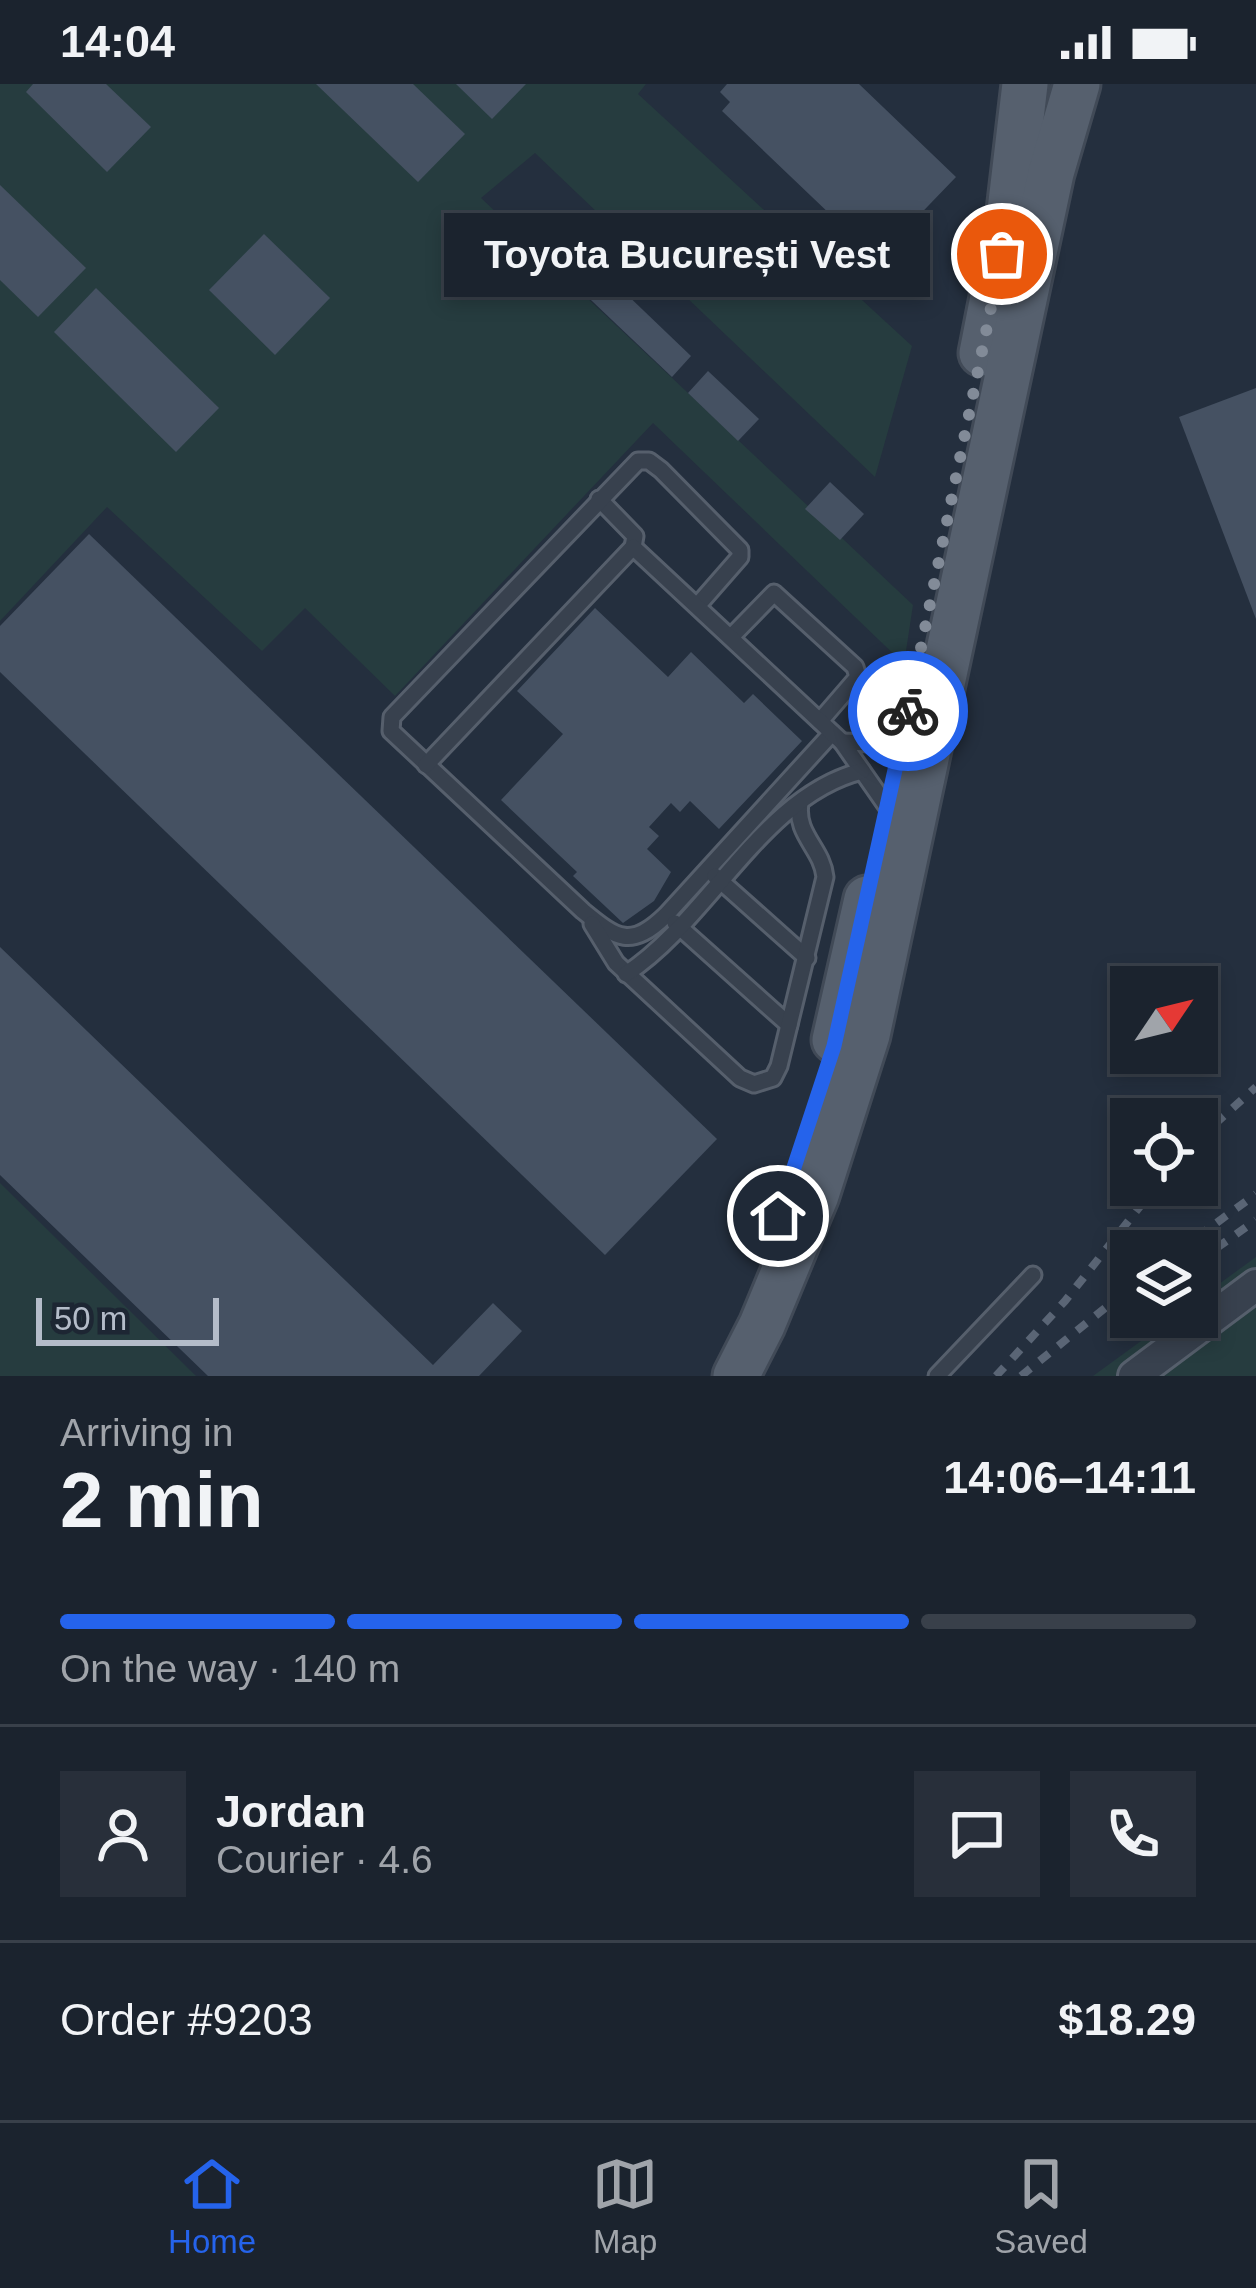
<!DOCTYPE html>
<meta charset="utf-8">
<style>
body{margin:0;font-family:Arial,sans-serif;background:#282f3a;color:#f1f3f6;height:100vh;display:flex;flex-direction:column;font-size:45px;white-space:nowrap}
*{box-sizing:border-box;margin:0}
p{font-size:39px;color:#a0a4aa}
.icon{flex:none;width:66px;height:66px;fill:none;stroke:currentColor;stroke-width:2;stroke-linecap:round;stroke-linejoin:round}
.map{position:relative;height:1292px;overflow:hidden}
.panel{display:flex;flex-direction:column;background:#1b232e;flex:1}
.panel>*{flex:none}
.needle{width:78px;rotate:55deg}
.buttons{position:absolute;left:1110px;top:882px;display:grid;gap:24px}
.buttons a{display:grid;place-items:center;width:108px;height:108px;border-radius:0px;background:#1b232e;box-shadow:0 6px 18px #0003,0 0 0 3px #39404a;font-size:60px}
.scale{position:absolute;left:36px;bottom:30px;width:183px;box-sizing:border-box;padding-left:12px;border:6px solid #b4bcc9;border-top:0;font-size:33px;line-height:42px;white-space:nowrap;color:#b4bcc9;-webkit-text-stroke:9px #1d2633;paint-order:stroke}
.pin{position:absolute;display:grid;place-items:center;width:102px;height:102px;color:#fff;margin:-51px;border:6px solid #fff;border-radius:50%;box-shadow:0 3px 12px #0007}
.courier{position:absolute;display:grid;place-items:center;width:120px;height:120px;margin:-60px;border:9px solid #2563eb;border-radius:50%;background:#fff;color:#222;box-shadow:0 3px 15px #0007}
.bubble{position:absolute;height:84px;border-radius:0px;background:#1b232e;box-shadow:0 6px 18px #0003,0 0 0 3px #39404a;font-size:39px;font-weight:700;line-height:84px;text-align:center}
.headline em{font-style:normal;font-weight:700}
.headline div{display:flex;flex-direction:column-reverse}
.headline{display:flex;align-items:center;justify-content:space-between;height:204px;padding:0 60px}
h1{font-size:78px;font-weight:700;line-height:90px}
.bar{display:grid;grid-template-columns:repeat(4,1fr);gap:18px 12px;align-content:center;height:144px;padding:0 60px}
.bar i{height:15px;border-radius:9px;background:#39404a}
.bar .active{background:#2563eb}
.bar p{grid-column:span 4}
.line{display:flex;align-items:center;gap:30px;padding:0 60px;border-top:3px solid #39404a}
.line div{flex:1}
.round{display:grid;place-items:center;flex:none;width:126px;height:126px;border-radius:0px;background:#282f3a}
.status{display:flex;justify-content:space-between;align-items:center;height:84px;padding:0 60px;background:#1b232e;direction:ltr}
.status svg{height:33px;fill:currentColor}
.tabs{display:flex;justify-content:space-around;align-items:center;height:168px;border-top:3px solid #39404a;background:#1b232e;font-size:33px;color:#a0a4aa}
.tabs a{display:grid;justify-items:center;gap:6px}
.tabs .active{color:#2563eb}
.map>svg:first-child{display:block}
.green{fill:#263c3f}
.building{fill:#455162}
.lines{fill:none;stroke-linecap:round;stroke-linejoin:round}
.service-casing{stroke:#565f6c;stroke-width:21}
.minor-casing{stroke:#565f6c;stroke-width:36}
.primary-casing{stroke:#414a57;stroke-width:51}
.service{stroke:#38414e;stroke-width:15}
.minor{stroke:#38414e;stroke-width:30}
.primary{stroke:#56606e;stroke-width:45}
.rail{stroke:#5a6575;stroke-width:8;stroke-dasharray:12 12;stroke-linecap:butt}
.done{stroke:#828b98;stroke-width:12;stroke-dasharray:0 21.6}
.route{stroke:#2563eb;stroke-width:15}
</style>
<div class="status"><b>14:04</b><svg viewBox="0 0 49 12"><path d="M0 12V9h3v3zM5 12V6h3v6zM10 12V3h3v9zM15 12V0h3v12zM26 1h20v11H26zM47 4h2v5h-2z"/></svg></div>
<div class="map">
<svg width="1256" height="1292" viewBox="0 0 1256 1292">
<rect width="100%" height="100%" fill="#242f3e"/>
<!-- green -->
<g class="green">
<path d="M0,0H646L638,10L912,262L875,393L535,69L481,114L913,521L904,580L653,339L395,612L305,524L262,567L107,423L0,537Z"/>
<path d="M0,1099L196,1292H0Z"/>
<path d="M1256,1173V1292H1093L1174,1233H1197V1216Z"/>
</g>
<!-- building -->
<g class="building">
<path d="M33,0H106L151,43L107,88L26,8Z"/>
<path d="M316,0H413L465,50L418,98Z"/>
<path d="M456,0H526L492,35Z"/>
<path d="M727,0H859L956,93L877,175L722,27L730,18L720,8Z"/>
<path d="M0,101L86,184L38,233L0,196Z"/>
<path d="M264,150L330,214L275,271L209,206Z"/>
<path d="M572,158L691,272L672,293L552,179Z"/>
<path d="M96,204L219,324L176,368L54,248Z"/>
<path d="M708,287L759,335L738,357L688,309Z"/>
<path d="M1256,304V535L1179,333Z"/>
<path d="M830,398L864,430L840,456L805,425Z"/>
<path d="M89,450L717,1055L605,1171L0,588V542Z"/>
<path d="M595,524L668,593L691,568L744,619L753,610L802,657L719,745L690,717L680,728L671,719L649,743L659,752L647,765L671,788L654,817L623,839L573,792L577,788L501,716L563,650L517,607Z"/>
<path d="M0,863L433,1281L493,1219L522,1247L479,1292H208L0,1091Z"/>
</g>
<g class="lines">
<!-- service casing -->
<g class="service-casing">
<g id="service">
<path d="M599,415L635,452L633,463"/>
<path d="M698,521L740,473V466L661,386L649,377H638L392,633L391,647L583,827C617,855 631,865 666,831L832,649"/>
<path d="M731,553L774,509L855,583L858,593L820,637"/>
<path d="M842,658L901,660"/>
<path d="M426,681L633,463L842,658L888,724"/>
<path d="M715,792L807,874"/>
<path d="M675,839L789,941"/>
<path d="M592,840L616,879L740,994L754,1000L773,994L779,982L825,793C822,764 795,751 800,719"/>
<path d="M626,890C709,836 763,711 862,687"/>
<path d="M937,1292L1033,1191"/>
</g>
</g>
<!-- minor casing -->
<g class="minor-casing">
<path id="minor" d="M1134,1292L1256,1201"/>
</g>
<!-- primary casing -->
<g class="primary-casing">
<g id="primary">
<path d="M982,269L1010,127L1025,0"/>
<path d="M835,956L867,815"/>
<path d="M736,1292L762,1241L816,1111L867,951L1051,89L1077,0"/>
</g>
</g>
<!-- service -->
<use href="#service" class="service"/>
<!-- minor -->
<use href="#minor" class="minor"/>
<!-- primary -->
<use href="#primary" class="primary"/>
<!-- rail -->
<g class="rail">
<path d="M1197,1056L1256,1003"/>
<path d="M1178,1167L1256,1110"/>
<path d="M1197,1178L1256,1136"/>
<path d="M996,1292L1065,1217L1157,1101"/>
<path d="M1021,1292L1131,1203"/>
</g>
</g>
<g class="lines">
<!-- done -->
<path class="done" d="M908,627L1002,170"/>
<!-- route -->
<path class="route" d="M778,1132L834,962L908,627"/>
</g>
</svg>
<div class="buttons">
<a><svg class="needle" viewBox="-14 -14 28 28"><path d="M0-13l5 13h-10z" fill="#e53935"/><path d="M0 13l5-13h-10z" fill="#a0a4aa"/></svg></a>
<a><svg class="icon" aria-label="locate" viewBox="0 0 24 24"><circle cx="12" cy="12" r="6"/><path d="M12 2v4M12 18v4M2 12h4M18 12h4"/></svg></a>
<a><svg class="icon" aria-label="layers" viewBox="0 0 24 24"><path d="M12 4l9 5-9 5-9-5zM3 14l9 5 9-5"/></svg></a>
</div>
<div class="scale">50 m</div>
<div class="pin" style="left:1002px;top:170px;background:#ea580c"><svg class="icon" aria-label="bag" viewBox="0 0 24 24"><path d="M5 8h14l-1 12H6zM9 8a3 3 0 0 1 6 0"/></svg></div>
<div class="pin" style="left:778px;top:1132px;background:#1f2937"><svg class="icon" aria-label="home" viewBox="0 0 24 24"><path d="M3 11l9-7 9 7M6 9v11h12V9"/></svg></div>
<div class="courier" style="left:908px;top:627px"><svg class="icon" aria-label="bike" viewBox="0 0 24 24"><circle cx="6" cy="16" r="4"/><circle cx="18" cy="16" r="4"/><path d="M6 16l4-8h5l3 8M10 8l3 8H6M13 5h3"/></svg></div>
<div class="bubble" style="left:444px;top:129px;width:486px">Toyota București Vest</div>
</div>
<section class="panel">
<div class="headline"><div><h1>2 min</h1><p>Arriving in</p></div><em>14:06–14:11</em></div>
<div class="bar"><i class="active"></i><i class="active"></i><i class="active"></i><i></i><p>On the way · 140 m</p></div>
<div class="line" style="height:216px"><a class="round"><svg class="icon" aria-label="person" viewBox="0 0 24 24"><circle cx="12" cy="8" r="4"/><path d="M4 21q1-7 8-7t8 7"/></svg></a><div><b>Jordan</b><p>Courier · 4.6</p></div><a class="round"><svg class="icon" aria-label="chat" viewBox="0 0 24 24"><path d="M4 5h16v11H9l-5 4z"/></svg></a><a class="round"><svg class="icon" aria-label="phone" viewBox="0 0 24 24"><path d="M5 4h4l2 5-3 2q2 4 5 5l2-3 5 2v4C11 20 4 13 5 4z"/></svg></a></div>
<div class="line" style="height:156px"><div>Order #9203</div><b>$18.29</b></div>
</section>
<nav class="tabs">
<a class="active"><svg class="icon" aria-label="home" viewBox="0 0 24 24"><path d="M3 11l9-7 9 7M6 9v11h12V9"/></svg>Home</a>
<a><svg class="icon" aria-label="map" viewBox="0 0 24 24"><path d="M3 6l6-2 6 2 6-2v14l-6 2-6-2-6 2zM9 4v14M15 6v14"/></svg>Map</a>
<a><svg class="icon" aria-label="saved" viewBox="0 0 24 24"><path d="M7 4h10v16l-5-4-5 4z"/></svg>Saved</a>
</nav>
